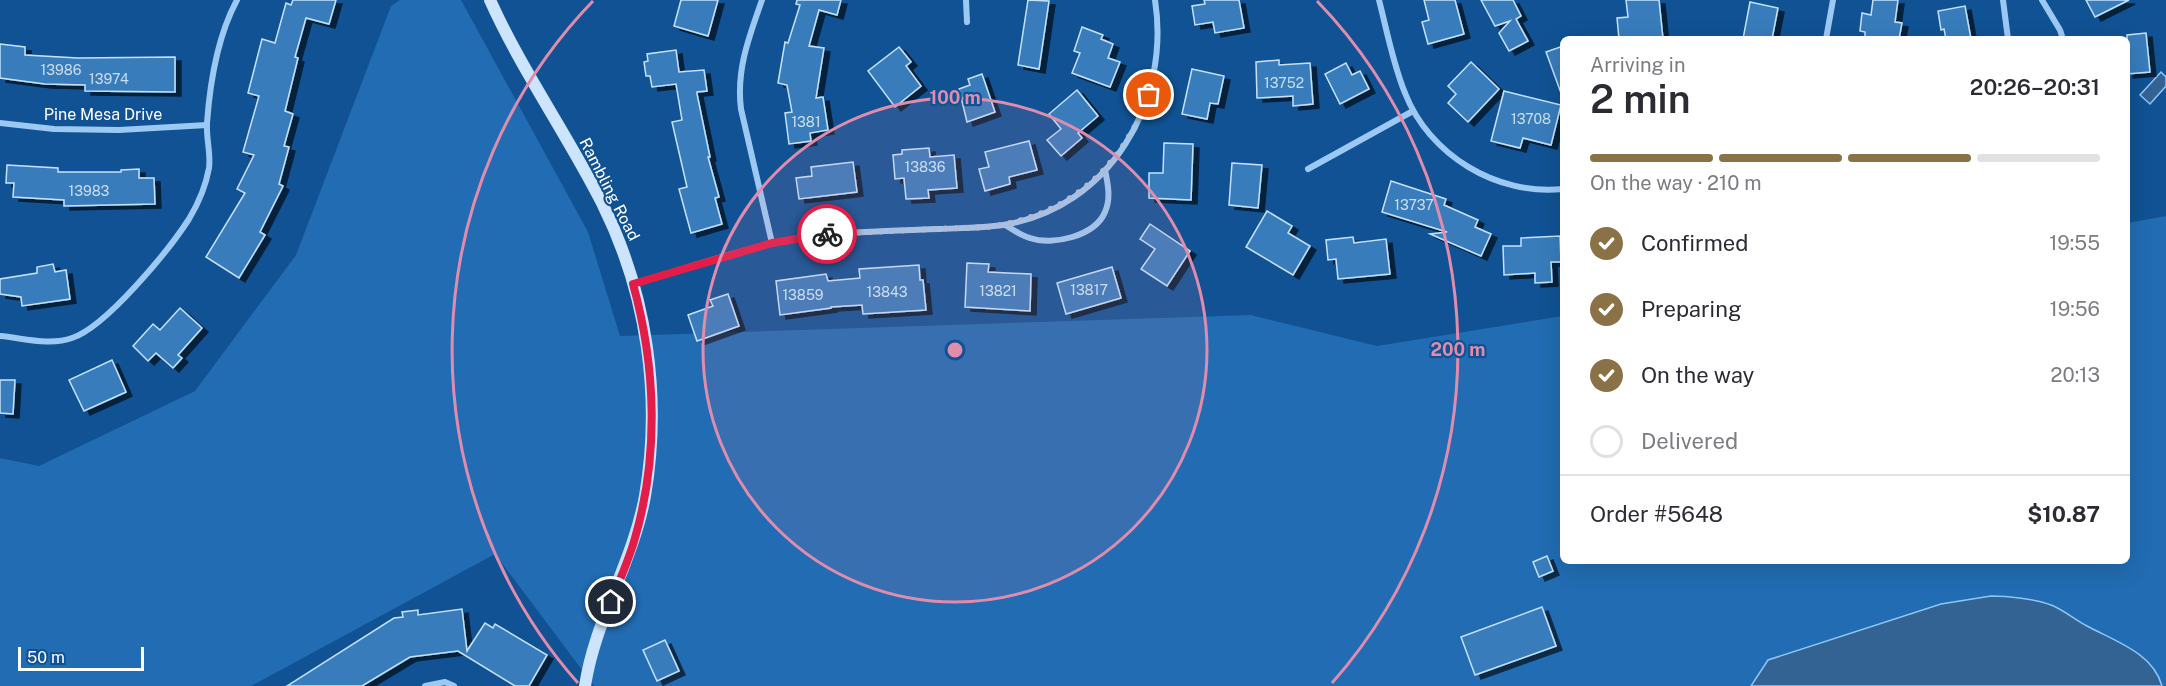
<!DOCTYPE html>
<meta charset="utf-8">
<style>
body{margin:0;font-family:"Public Sans",sans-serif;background:#f7f7f7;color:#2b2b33;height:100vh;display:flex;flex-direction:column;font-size:22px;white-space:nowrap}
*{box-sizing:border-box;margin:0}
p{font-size:20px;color:#7c7c81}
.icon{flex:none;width:33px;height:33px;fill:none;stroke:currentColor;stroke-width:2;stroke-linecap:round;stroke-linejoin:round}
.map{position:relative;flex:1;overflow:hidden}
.sheet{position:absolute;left:1560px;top:36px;width:570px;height:528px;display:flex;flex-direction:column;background:#fff;border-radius:9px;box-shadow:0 6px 24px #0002}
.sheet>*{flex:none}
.scale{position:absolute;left:18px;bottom:15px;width:126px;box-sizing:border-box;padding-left:6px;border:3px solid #fff;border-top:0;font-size:16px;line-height:21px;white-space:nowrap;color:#fff;-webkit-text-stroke:4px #105293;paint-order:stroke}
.pin{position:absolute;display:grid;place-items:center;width:51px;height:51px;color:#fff;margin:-26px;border:3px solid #fff;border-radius:50%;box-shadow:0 2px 6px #0007}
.courier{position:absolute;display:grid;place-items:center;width:60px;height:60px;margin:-30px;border:4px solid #e11d48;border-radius:50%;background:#fff;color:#222;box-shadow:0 2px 8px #0007}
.headline em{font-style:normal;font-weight:600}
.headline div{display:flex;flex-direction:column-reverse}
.headline{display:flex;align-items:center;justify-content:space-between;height:102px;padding:0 30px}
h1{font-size:39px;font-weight:600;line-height:45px}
.bar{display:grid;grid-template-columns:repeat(4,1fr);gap:9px 6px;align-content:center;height:72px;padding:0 30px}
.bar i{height:8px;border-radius:4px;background:#e1e1e2}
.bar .selected{background:#8a7146}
.bar p{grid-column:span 4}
.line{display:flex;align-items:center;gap:15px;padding:0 30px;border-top:2px solid #e1e1e2}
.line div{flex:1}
ol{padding:0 30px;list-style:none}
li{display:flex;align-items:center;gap:18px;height:66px}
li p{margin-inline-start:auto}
li .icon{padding:6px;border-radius:50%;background:#8a7146;color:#fff;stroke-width:4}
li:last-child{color:#7c7c81}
li i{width:33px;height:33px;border:3px solid #e1e1e2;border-radius:50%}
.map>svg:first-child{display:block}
.green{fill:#216cb2}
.water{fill:#326392;stroke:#8dc6f7;stroke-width:1.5}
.building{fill:#387cbb;stroke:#c4e2fe;stroke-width:1.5;filter:url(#shadow)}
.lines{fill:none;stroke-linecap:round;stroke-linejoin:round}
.street{stroke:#9cc9f3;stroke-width:6}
.secondary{stroke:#cce4fd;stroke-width:12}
.done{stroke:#abc2d9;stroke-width:6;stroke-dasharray:0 10.8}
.route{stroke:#e11d48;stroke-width:8}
.ring{fill:none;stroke:#e08cad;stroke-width:3}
.labels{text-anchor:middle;stroke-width:4.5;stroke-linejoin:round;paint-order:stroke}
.number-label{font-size:14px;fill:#cddeee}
.street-label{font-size:16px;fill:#fff;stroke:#105293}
.centre{fill:#e08cad;stroke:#105293;stroke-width:3}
.ring-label{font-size:18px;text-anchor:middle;font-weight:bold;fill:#e08cad;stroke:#105293;stroke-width:4.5;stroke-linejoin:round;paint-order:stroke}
</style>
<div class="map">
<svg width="2166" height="686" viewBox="0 0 2166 686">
<defs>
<filter id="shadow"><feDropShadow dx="6" dy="4" stdDeviation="0" flood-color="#0009"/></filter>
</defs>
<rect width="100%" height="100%" fill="#105293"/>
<!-- green -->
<path class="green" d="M400,0H461L588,232L620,336L1251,315L1377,346L1563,316V561H2127V223L2166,216V686H594L495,554L251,686H0V458L39,466L195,391L296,255L391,6Z"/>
<!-- water -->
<g class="water">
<path d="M2161,72L2166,77V86L2150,104L2140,95Z"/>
<path d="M1991,596C2008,596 2035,599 2051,605C2064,610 2075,620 2087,626C2115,641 2153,653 2162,686H1751L1768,660L1941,604Z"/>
</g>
<!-- building -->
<g class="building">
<path d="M293,0H336L329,24L306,18L295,57L298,58L285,111L293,114L284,146L289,147L279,184L283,186L260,232L265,235L239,278L206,257L245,193L237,189L254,155L243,152L259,96L248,93L262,39L275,43L286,3L291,5Z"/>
<path d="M681,0H718L708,36L674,26Z"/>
<path d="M797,0H841L837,15L819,10L809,46L824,48L816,98L823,97L828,130L810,133L811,141L789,144L785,113L792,112L787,85L778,83L785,42L788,43L800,5L796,4Z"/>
<path d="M1028,0L1049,1L1039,69L1018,65Z"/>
<path d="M1204,0H1239L1244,28L1215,33L1213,22L1195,25L1192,6L1205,4Z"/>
<path d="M1424,0H1455L1464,34L1428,44L1422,22L1429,20Z"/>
<path d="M1481,0H1513L1521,16L1516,19L1528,41L1509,51L1499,33L1510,21L1495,26Z"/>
<path d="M1626,0H1659L1663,39H1619L1617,18L1628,17Z"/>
<path d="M1873,0H1898L1895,22L1902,23L1899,39H1865V32L1860,31L1862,13L1871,15Z"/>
<path d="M2086,0H2129L2095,17Z"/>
<path d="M1750,2L1778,8L1772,39H1743Z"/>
<path d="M1965,6L1971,39H1946L1944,29L1941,30L1938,11Z"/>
<path d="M1082,27L1103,35L1101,39L1113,44L1108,58L1120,62L1110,87L1072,73L1080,53L1074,51Z"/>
<path d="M2146,33L2150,72L2127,74V35Z"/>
<path d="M0,44L25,47V55L78,58L175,57V92L85,91V85L45,84L0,78Z"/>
<path d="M1563,46V93H1561L1546,52Z"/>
<path d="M899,47L911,62L906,66L921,86L895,107L868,71Z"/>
<path d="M676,50L679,72L704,70L707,91L697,92V94L710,157H708L719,197L715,198L722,224L691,233L679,189L687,187L672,122L682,120L676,84L652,87L650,76H646L644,62L648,61L647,54Z"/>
<path d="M1279,60V65L1310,63L1313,104L1293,106V96L1257,98L1256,62Z"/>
<path d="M1471,62L1499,89L1468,122L1448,103L1456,94L1448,86Z"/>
<path d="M1346,63L1352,75L1360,71L1369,89L1340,104L1325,74Z"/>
<path d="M1192,69L1224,76L1218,104L1210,103L1207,119L1182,114Z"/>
<path d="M982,74L995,112L967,122L959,89L970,85L968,79Z"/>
<path d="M1077,90L1098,116L1078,133L1082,138L1061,156L1047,140L1061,129L1049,114Z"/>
<path d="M1504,91L1561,105L1551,145L1523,138L1520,148L1491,141Z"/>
<path d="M1029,141L1037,170L1009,177L1010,184L985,191L979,169L989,167L985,152Z"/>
<path d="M1164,143L1193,144L1191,200L1149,198V173H1163Z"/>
<path d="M929,148L930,157L954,155L957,188L928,190L929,198L906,199L904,178L895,179L893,155L902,154V150Z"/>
<path d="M853,162L857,192L799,199L796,178L812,176L811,167Z"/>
<path d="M1232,163L1262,165L1258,208L1229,205Z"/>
<path d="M7,165L58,168V172H121V170L139,169V178H154L155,204L64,206V200L13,197L14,183H6Z"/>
<path d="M1391,181L1446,199L1444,205L1478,220L1475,227L1491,234L1481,256L1430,234L1447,232L1382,212Z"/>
<path d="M1267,211L1292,226L1288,233L1310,246L1293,275L1246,247Z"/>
<path d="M1150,224L1190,251L1167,286L1141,269L1155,249L1140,239Z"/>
<path d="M1560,236L1561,262H1551L1552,282L1535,283V273L1504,275L1503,246H1521V238Z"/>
<path d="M1353,237L1354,243L1386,239L1390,274L1338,279L1336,259L1328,260L1326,240Z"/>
<path d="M967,263L989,264L988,272L1031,274L1030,311L965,307Z"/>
<path d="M53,264L55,272L66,270L70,299L22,306L21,297L0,294V279L37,273V267Z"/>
<path d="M919,265L920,280H923L926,310L863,314L862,305L831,307V308L780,315L776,281L826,274L828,281L860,278L859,269Z"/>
<path d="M1112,267L1121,298L1066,314L1057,283Z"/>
<path d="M728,294L739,326L697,341L688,315L713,306L710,300Z"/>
<path d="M180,308L202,328L178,355L182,358L173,368L156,353L148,361L133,346L153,324L160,330Z"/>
<path d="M112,360L126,392L84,411L69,380Z"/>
<path d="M0,380H15L13,414L0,413Z"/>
<path d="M1547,556L1553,571L1539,577L1533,562Z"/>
<path d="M1542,607L1556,646L1475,675L1461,637Z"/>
<path d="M462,609L467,651L485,623L493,628L495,624L547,655L529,686H515L458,651L410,657L362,686H287L394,618L403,617L402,612L418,610V615Z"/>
<path d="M665,640L679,671L657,681L643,650Z"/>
</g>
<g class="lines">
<!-- street -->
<g class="street">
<path d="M762,0C749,37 736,70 741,109L772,243"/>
<path d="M966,0L967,22"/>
<path d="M1379,0C1387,31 1393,64 1405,93C1429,155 1497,196 1563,189"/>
<path d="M2003,0L2008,39"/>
<path d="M2042,0L2060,30L2063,39"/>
<path d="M1826,39L1833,0"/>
<path d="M0,123L54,129L119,130L207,125"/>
<path d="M1308,169L1413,111"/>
<path d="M1005,225C1013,229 1021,236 1030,238C1053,246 1095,236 1105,212C1111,199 1108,184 1105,170"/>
<path d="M633,284C697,265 760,242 825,234C863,232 902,230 940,229C961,228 982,228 1003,225C1110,208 1171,102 1155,0"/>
<path d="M0,336C23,338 50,346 72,338C106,327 169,250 189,219C198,204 206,185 209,168C211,154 206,138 207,123C210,82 217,37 237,0"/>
<path d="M425,686L445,682L454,686"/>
</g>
<!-- secondary -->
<path class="secondary" d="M490,0C522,71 567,134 602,203C647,293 662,397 645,496C633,562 595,620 585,686"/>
</g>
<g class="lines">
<!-- done -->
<path class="done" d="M827,234C862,232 897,231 932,229C956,228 982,229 1006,224C1077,209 1124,162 1149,95"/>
<!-- route -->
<path class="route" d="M611,602C619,581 629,560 635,538C659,455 656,367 633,284L772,243L827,234"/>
</g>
<!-- distance rings -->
<circle cx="955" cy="350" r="252" fill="#e08cad" fill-opacity=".12"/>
<g class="ring">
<circle cx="955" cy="350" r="252"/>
<path d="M578 683A503 503 0 0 1 593 1M1317 1A503 503 0 0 1 1332 683"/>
</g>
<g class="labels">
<!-- number labels -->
<g class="number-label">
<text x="61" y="75">13986</text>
<text x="109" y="84">13974</text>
<text x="1284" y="88">13752</text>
<text x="1531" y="124">13708</text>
<text x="806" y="127">1381</text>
<text x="925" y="172">13836</text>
<text x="89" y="196">13983</text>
<text x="1414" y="210">13737</text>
<text x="1089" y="295">13817</text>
<text x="998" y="296">13821</text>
<text x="887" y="297">13843</text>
<text x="803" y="300">13859</text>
</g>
<!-- street labels -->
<g class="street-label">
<text x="103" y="120">Pine Mesa Drive</text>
<text transform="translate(610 189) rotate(63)" y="6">Rambling Road</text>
</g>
</g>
<circle cx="955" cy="350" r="9" class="centre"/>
<g class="ring-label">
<text x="955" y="104">100 m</text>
<text x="1458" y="356">200 m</text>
</g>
</svg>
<div class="scale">50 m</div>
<div class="pin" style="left:1149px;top:95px;background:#ea580c"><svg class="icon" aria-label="bag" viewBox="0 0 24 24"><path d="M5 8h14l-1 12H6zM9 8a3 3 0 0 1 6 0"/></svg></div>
<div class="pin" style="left:611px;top:602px;background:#1f2937"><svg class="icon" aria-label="home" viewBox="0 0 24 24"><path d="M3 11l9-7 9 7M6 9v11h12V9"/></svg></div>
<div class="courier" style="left:827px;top:234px"><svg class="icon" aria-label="bike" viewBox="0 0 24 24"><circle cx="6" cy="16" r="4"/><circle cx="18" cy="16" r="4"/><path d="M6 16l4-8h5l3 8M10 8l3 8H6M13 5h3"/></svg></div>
<section class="sheet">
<div class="headline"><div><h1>2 min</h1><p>Arriving in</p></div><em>20:26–20:31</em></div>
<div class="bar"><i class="selected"></i><i class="selected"></i><i class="selected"></i><i></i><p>On the way · 210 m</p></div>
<ol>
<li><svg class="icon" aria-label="check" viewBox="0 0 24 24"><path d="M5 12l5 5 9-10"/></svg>Confirmed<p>19:55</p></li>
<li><svg class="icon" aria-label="check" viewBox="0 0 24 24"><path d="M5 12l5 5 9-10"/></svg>Preparing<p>19:56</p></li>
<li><svg class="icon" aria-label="check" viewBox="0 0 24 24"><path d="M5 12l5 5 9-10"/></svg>On the way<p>20:13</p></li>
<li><i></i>Delivered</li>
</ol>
<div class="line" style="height:78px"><div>Order #5648</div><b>$10.87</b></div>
</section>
</div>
